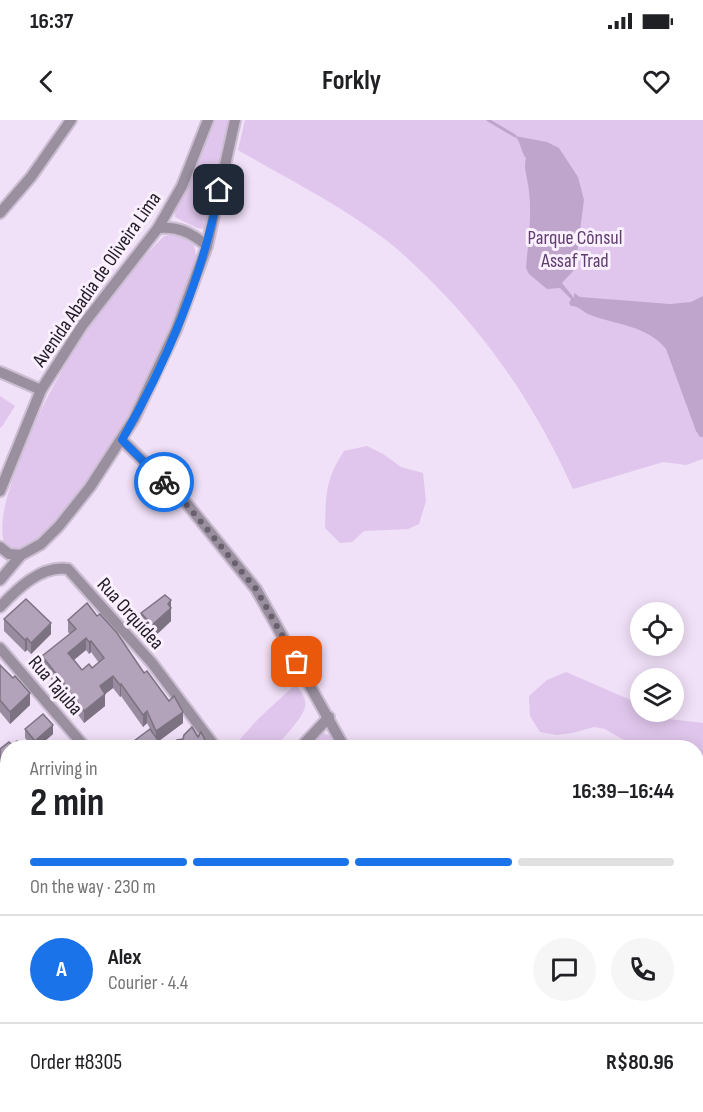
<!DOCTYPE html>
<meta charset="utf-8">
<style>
body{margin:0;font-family:"Sofia Sans Condensed",sans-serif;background:#f6f6f6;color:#202124;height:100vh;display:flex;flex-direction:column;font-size:22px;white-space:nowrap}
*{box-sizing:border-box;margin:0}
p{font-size:20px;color:#757577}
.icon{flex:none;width:33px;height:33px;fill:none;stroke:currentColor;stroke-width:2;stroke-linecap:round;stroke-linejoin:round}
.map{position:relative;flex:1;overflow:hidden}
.side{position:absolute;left:0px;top:620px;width:704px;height:374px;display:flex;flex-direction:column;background:#fff;border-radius:24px 24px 0 0;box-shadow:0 3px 15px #0003}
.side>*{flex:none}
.controls{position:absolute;left:630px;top:482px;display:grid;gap:12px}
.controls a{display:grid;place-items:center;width:54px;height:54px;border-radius:50%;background:#fff;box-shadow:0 3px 15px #0003;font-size:30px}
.pin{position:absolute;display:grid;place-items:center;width:51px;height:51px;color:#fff;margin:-26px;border-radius:12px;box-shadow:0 3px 9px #0006}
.courier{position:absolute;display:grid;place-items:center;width:60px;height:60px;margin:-30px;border:4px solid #1a73e8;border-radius:50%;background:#fff;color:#222;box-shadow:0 2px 8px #0007}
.head em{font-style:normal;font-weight:700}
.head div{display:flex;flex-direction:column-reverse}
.head{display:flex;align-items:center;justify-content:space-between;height:102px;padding:0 30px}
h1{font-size:39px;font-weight:700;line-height:45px}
.bar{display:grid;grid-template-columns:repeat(4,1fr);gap:9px 6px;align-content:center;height:72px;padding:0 30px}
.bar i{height:8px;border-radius:4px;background:#e0e0e0}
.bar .active{background:#1a73e8}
.bar p{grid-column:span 4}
.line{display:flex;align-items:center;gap:15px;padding:0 30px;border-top:2px solid #e0e0e0}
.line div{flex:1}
.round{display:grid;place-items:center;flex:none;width:63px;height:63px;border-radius:32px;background:#f6f6f6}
.status{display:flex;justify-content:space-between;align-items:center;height:42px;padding:0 30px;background:#fff;direction:ltr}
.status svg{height:16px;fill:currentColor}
header{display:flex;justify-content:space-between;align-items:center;height:78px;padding:0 30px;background:#fff;font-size:27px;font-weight:700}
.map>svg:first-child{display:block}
.green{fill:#e0c6ec}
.water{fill:#bfa5cb}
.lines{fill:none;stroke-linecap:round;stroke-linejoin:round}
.stream{stroke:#bfa5cb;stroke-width:3}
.minor-casing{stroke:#cbbdd2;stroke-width:14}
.minor{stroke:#9a8f9f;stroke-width:10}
.wall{fill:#998ca0;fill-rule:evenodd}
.shaded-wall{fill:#7d7282}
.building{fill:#b2a3ba;stroke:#7d7282;stroke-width:1.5;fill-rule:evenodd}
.done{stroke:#69606e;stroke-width:6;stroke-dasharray:0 10.8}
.route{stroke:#1a73e8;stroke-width:8}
.labels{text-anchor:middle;stroke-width:6;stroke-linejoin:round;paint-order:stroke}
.park-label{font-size:20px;fill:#603d6f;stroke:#faf0ff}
.street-label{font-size:20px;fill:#211b23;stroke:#faf0ff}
</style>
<div class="status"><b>16:37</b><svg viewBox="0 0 49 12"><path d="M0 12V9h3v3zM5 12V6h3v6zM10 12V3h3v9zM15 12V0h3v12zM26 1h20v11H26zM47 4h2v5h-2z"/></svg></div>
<header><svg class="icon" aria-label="back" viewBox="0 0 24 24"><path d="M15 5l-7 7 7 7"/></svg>Forkly<svg class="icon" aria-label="heart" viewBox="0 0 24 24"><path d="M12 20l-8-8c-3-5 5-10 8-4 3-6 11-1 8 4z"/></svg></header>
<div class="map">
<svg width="703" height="992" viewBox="0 0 703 992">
<rect width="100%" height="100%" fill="#f0e0f8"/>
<!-- green -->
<g class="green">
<path d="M212,0H234L204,109L197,108L175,97V92L208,17Z"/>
<path d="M245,0H703V339L686,345L663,342L573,369C538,292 495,226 436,166C420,150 404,134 386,120C339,84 288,59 238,30Z"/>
<path d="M178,114L194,125L197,141C187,166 178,192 169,218C164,230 160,244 154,256C137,290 57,420 24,429C18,431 9,427 4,422C0,411 4,387 8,374C36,281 95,185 164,116Z"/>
<path d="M0,276L15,286L1,308L0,307Z"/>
<path d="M367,326L383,334L401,347L423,353L426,381L419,404L408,409L364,411L352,422L340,423L325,408C326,375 325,360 344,331Z"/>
<path d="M566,552L640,584V591H658L669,599L703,603V694L696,687V627H636L605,609L594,607L572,613L557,615L540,612L530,596L529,576L547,560Z"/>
<path d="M296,564C300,571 307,579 305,587C303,598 283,618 275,627H233L258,599Z"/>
<path d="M323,613L331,616L332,620L330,627H308Z"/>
<path d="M703,759V849L696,857V760Z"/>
<path d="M703,945V979L699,985L697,992H658L652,986H696V955Z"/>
<path d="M297,986H348V992H296Z"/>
<path d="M430,986H617L601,992H432Z"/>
</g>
<!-- water -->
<path class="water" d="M515,16L547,22L559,28L578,57L584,80L575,149L562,163L574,178V173L580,177L670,184L691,182L703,176V317H700L696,311L666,229C647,205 615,205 588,194C582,191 579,186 571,186L569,183L571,179L560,168L547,169L529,154L526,148C528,123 532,96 529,71C528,59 523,48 526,38C521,33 522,24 515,16Z"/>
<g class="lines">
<!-- stream -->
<path class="stream" d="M488,0L515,16"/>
<!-- minor casing -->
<g class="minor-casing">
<g id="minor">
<path d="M0,93L31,57L71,0"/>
<path d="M158,108C178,106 192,113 207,126"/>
<path d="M0,252L41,270"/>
<path d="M122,320L188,385L256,469L344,627"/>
<path d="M0,371L41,270L82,206L158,108L182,66L208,0"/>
<path d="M0,427L9,434L21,435"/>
<path d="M0,460L21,435L41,424L59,406L90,367L134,299L176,210L207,126L235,0"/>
<path d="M0,487C17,469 41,445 68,449L152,543L213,624L214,627"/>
<path d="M0,528L85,627"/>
<path d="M301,627L329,597"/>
<path d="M0,688L8,697"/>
<path d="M0,875L8,888"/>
<path d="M0,939L8,933"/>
<path d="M52,986L55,992"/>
<path d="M165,986L167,992"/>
<path d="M279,986L282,992"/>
<path d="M401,992L402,986"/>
</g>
</g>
<!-- minor -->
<use href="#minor" class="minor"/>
</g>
<!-- wall -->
<g class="wall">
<path d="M141,493L171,494V501L152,519L141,506Z"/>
<path d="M4,499L51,514L31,534L27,530L25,532L4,511Z"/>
<path d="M68,500L144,553L183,603L159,621L160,627L147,603L143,607L121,576L120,577L113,568L105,574V586L84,603L71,585L69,587L63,578V575L42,548V536L70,514L68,512ZM86,530L89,534L91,532L99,543L92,548L82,550L73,540Z"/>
<path d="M0,545L30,585L10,604L0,592Z"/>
<path d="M25,609L53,614L38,627H33L25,618Z"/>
<path d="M8,720V771L2,774L0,770V725Z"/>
<path d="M8,834V862L1,849V837Z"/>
<path d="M0,945L43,992H5L0,984Z"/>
<path d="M76,986H146L124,992H77Z"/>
</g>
<!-- shaded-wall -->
<g class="shaded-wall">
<path d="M171,480V501L152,519V505Z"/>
<path d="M51,503V514L31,534V523Z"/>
<path d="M27,518V530L25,532V520Z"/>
<path d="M86,518V530L68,545V533Z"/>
<path d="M91,521V532L89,534V522Z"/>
<path d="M113,556V568L100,578V566Z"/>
<path d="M121,564V576L120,577V565Z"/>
<path d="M30,573V585L10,604V592Z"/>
<path d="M71,574V585L69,587V575Z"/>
<path d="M105,574V586L84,603V591Z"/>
<path d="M147,591V603L143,607V595Z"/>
<path d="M183,592V603L156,623V611Z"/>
<path d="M53,605V614L38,627H35V621Z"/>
<path d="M206,622V627H196Z"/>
<path d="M8,644V657L0,663V650Z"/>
<path d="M8,759V771L2,774V763Z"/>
<path d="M8,809V821L0,826V813Z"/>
<rect x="77" y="986" width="5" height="6"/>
<path d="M83,986H118V991L83,992Z"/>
<path d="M119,986H146L124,992H119Z"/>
</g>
<!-- building -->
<g class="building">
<path d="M165,475L171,480L168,484L171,488L152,505L141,493Z"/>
<path d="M26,479L51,503L31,523L27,518L25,520L4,499Z"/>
<path d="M87,483L97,496L100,494L117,513L144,553L147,551L169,581L174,576L183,592L156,611L147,591L143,595L121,564L120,565L113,556L100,566L105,574L84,591L71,574L69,575L63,566L65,565L42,536L76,509L68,500ZM86,518L89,522L91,521L104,538L92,548L89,544L82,550L68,533Z"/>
<path d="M0,545L13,558L15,556L30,573L10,592L0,580Z"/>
<path d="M43,594L53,605L35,621L25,609Z"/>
<path d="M192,607L198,617L201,612L206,622L196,627H168L167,626L177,620L183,619L184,615Z"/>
<path d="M150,609L160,623L155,627H126Z"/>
<path d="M17,621L22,627H8V644L0,650V629L9,622L12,625Z"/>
<path d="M8,720V759L2,763L0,759V725Z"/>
<path d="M8,790V809L0,813V792L2,794Z"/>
<path d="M8,834V850L1,837Z"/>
<path d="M8,942V985L0,971V945Z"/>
<path d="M8,986H40L43,992H11Z"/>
<path d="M223,988L224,992H207Z"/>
</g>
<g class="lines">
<!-- done -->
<path class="done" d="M164,362L188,386L256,469L297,542"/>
<!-- route -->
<path class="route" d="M164,362L122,320C166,244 203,156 219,70"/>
</g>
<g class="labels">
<!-- park labels -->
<g class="park-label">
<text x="575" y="124">Parque Cônsul<tspan x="575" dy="23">Assaf Trad</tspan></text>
</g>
<!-- street labels -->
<g class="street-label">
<text transform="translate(96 159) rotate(-55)" y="7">Avenida Abadia de Oliveira Lima</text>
<text transform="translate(131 493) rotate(48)" y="7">Rua Orquídea</text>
<text transform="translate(56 565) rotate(49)" y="7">Rua Tajuba</text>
</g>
</g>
</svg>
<div class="controls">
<a><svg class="icon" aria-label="locate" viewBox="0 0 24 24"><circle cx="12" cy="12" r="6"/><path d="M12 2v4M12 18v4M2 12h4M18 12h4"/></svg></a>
<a><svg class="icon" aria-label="layers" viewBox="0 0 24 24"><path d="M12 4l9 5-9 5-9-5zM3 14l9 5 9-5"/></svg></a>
</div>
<div class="pin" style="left:297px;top:542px;background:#ea580c"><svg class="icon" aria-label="bag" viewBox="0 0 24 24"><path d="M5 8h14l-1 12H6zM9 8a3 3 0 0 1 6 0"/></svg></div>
<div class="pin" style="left:219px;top:70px;background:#1f2937"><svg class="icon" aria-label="home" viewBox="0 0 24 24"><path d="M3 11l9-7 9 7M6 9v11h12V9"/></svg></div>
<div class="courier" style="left:164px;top:362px"><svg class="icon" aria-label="bike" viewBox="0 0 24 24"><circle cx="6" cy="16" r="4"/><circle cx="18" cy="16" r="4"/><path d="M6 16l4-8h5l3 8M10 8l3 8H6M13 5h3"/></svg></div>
<section class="side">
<div class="head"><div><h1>2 min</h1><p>Arriving in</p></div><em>16:39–16:44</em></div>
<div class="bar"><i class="active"></i><i class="active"></i><i class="active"></i><i></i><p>On the way · 230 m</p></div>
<div class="line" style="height:108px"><b class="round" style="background:#1a73e8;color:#fff">A</b><div><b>Alex</b><p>Courier · 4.4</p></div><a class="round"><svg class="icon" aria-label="chat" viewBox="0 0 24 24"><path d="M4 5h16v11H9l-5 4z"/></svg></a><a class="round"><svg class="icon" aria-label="phone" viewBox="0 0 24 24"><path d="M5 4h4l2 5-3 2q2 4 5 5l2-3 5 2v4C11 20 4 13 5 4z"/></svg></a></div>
<div class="line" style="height:78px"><div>Order #8305</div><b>R$80.96</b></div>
</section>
</div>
